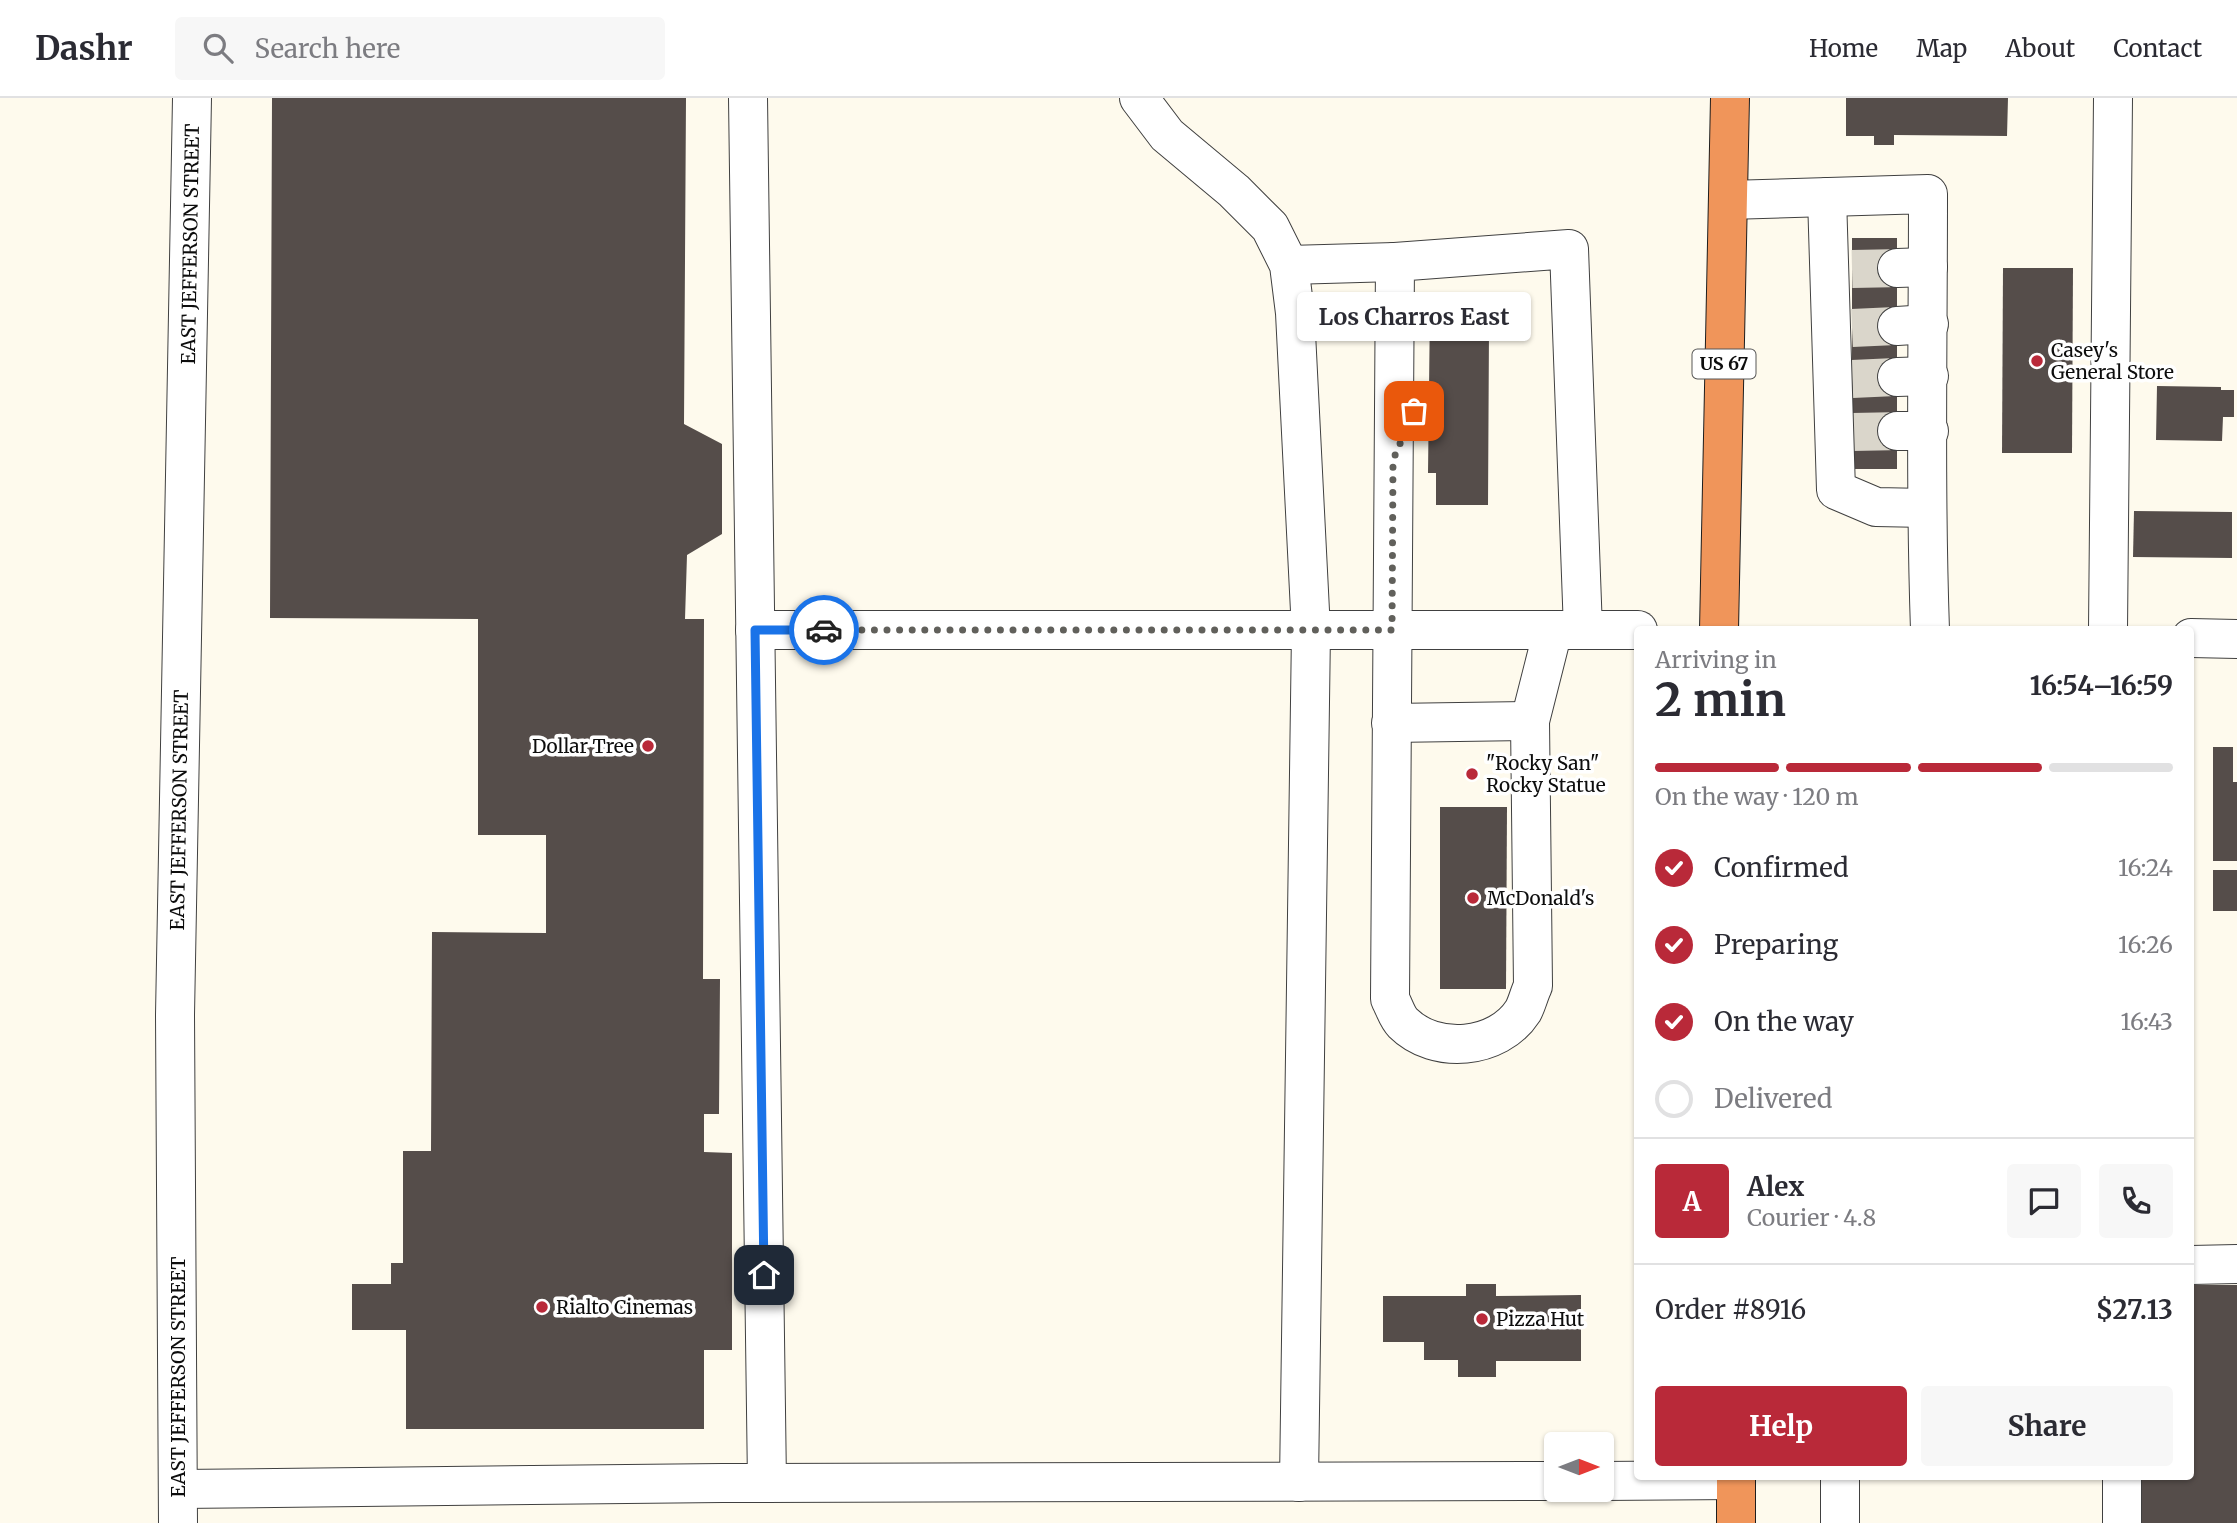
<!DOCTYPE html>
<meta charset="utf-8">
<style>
body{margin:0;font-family:Merriweather,serif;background:#f7f7f7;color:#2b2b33;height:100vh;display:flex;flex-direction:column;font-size:26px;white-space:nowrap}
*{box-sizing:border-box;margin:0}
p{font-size:23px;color:#7c7c81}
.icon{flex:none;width:38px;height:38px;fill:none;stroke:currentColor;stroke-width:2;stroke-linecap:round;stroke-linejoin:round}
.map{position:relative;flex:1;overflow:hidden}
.details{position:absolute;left:1634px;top:528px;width:560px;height:854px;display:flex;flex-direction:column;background:#fff;border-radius:7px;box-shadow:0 2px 5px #0004}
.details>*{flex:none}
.needle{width:46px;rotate:90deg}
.tools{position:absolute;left:1544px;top:1334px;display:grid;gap:14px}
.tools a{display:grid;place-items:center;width:70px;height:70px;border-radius:7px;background:#fff;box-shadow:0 2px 5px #0004;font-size:35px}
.pin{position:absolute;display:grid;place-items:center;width:60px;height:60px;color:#fff;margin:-30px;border-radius:14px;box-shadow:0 4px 10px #0006}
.courier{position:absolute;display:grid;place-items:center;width:70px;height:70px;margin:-35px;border:5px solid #1a73e8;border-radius:50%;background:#fff;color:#222;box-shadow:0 2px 9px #0007}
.bubble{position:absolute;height:49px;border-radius:7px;background:#fff;box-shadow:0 2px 5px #0004;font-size:23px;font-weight:700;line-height:49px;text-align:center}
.headline em{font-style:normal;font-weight:700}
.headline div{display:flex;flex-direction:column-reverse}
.headline{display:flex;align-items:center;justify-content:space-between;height:119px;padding:0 21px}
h1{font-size:46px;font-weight:700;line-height:52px}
.bar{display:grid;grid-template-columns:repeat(4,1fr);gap:10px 7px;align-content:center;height:84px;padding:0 21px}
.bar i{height:9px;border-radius:5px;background:#e1e1e2}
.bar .on{background:#b92939}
.bar p{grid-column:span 4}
.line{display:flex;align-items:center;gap:18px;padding:0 21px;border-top:2px solid #e1e1e2}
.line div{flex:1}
.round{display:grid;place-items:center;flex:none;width:74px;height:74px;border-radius:7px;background:#f7f7f7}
ol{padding:0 21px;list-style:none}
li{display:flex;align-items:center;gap:21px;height:77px}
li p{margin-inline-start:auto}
li .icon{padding:7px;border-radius:50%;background:#b92939;color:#fff;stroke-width:4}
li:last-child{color:#7c7c81}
li i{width:38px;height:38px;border:4px solid #e1e1e2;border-radius:50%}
.cta{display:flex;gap:14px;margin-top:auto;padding:14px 21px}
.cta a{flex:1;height:80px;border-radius:7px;background:#b92939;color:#fff;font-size:28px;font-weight:700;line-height:80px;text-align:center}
.cta a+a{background:#f7f7f7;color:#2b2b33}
header{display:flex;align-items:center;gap:42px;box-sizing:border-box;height:98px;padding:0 35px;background:#fff;border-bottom:2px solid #e1e1e2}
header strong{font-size:33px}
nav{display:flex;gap:38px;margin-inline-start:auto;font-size:24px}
.search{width:490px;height:63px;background:#f7f7f7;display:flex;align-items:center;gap:18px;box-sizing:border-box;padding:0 24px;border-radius:7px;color:#7c7c81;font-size:26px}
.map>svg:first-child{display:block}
.building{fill:#554d4a}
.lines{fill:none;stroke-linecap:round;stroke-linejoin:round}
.minor-tunnel{stroke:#dad6cb;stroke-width:38;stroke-dasharray:38 19;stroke-linecap:butt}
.minor-casing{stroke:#404040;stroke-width:40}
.highway-casing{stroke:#1e1e1e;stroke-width:40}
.minor{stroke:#fff;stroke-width:38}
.highway{stroke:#f0955a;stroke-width:38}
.done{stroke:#61605b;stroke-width:7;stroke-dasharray:0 12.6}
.route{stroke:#1a73e8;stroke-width:9}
.poi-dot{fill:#b92939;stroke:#fff;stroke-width:2.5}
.labels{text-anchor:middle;stroke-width:7;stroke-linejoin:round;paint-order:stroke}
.shield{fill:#fff;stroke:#565656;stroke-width:2}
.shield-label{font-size:18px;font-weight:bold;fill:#0d0d0d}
.street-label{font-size:19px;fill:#0d0d0d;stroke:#fff}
.poi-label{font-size:19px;fill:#0d0d0d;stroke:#fff;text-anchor:start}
</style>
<header>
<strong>Dashr</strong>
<div class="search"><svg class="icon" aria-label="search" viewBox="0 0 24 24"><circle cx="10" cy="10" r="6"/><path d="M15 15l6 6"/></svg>Search here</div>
<nav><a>Home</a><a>Map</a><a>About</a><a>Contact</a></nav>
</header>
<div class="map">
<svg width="2237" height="1425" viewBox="0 0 2237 1425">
<rect width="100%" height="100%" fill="#fefaed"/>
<!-- building -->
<g class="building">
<path d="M272,0H686L684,326L722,346V436L687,457L685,521H704L703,881H720L719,1016H704V1054L732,1055V1252H704V1331H406V1232H352V1186H391V1165H403V1053H431L432,834L546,835V737H478V521L270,520Z"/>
<path d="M1846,0H2008L2007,38L1894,37V47H1874V38H1846Z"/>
<rect x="1852" y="140" width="45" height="231"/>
<path d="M2003,170H2073L2072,355H2002Z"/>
<path d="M1436,201H1454V230H1489L1488,407H1436V375H1428L1430,207H1436Z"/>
<path d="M2157,288L2221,289V292H2234V319H2223L2222,343L2156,342Z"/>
<path d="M2134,413L2232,414V460L2133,459Z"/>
<path d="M2213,649H2233V684H2237V763H2213Z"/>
<path d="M1440,709H1507L1506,891H1440Z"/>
<rect x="2213" y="772" width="24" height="41"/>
<path d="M1466,1186H1496V1198L1581,1197V1263H1496V1279H1458V1262H1424V1244H1383V1198H1466Z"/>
<path d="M2191,1187H2237V1425H2128V1379H2191Z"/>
</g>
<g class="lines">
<!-- minor-tunnel -->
<g class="minor-tunnel">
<path d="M1852,171L1897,170"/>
<path d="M1852,230L1897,228"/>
<path d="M1852,281L1897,279"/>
<path d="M1852,334L1897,333"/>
</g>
<!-- minor casing -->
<g class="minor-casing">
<g id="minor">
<path d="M748,0L767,1385"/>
<path d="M1139,0L1167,37L1234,93L1270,129L1289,167L1295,215L1311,533L1299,1384"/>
<path d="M1827,99L1836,392L1876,409L1926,410"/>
<path d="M1728,102L1928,96C1928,242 1925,387 1930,532"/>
<path d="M1289,167L1395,164"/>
<path d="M1897,170L1928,169"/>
<path d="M1897,228L1929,226"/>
<path d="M1897,279L1929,278"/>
<path d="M1897,333H1929"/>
<path d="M755,532H1638"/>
<path d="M1553,532L1530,623L1533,888C1529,896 1527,906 1523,913C1498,952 1435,957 1403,925C1397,919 1394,908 1390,901L1395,164L1569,151L1583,532"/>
<path d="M2108,532L2113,0"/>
<path d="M2191,540L2237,541"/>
<path d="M1391,625L1530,623"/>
<path d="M2191,1167L2237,1166"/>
<path d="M2122,1379V1425"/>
<path d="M1601,1383L1736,1382"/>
<path d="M179,1391L722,1385L1556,1383"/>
<path d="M178,1425L175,917L192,0"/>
<path d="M1840,1425V1379"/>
</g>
</g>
<!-- highway casing -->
<g class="highway-casing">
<g id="highway">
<path d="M1719,532L1730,0"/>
<path d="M1736,1379V1425"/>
</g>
</g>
<!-- minor -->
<use href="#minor" class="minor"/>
<!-- highway -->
<use href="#highway" class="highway"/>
</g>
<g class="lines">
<!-- done -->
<path class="done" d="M824,532H1392L1393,362L1414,313"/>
<!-- route -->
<path class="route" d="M764,1177L755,532H824"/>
</g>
<!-- markers -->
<g class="poi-dot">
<circle cx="2037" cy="263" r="7"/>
<circle cx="648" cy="648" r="7"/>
<circle cx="1472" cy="676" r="7"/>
<circle cx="1473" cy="800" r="7"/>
<circle cx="542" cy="1209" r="7"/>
<circle cx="1482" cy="1221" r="7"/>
</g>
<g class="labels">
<!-- shield labels -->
<rect class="shield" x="1692.5" y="251.5" width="63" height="29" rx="5"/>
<g class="shield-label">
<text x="1724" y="272">US 67</text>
</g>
<!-- street labels -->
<g class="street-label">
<text transform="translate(190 146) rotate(-89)" y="7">EAST JEFFERSON STREET</text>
<text transform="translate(179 712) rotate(-89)" y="7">EAST JEFFERSON STREET</text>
<text transform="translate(178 1279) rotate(-90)" y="7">EAST JEFFERSON STREET</text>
</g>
<!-- poi labels -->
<g class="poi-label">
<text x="2051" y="259">Casey's<tspan x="2051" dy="22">General Store</tspan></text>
<text x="634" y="655" text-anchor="end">Dollar Tree</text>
<text x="1486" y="672">"Rocky San"<tspan x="1486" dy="22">Rocky Statue</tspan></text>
<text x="1487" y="807">McDonald's</text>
<text x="556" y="1216">Rialto Cinemas</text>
<text x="1496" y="1228">Pizza Hut</text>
</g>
</g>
</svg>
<div class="tools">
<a><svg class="needle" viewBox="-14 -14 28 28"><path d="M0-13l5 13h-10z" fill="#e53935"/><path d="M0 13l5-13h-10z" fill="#7c7c81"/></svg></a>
</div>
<div class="pin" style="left:1414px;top:313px;background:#ea580c"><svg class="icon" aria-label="bag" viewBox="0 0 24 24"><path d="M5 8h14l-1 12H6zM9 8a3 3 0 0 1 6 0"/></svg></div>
<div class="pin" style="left:764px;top:1177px;background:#1f2937"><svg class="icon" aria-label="home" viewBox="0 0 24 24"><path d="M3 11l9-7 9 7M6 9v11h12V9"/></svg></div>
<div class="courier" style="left:824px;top:532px"><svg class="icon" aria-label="car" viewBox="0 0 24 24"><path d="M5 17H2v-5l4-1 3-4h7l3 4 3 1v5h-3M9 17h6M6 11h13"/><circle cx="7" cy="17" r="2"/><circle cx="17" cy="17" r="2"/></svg></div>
<div class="bubble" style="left:1297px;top:194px;width:234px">Los Charros East</div>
<section class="details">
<div class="headline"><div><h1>2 min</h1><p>Arriving in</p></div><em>16:54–16:59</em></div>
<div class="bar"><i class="on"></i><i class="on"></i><i class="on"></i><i></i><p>On the way · 120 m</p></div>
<ol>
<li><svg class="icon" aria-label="check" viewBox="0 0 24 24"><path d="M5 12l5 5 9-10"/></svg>Confirmed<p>16:24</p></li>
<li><svg class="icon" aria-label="check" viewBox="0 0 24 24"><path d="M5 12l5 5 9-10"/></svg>Preparing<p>16:26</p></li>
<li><svg class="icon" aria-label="check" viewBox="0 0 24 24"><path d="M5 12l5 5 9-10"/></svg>On the way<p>16:43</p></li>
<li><i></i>Delivered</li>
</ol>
<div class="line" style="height:126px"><b class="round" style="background:#b92939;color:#fff">A</b><div><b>Alex</b><p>Courier · 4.8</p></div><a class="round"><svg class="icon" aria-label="chat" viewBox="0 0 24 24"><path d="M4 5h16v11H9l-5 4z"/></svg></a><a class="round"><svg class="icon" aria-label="phone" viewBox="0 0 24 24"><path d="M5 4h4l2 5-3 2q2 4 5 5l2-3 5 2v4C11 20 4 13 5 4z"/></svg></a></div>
<div class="line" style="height:91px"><div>Order #8916</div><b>$27.13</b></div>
<div class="cta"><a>Help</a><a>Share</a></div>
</section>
</div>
